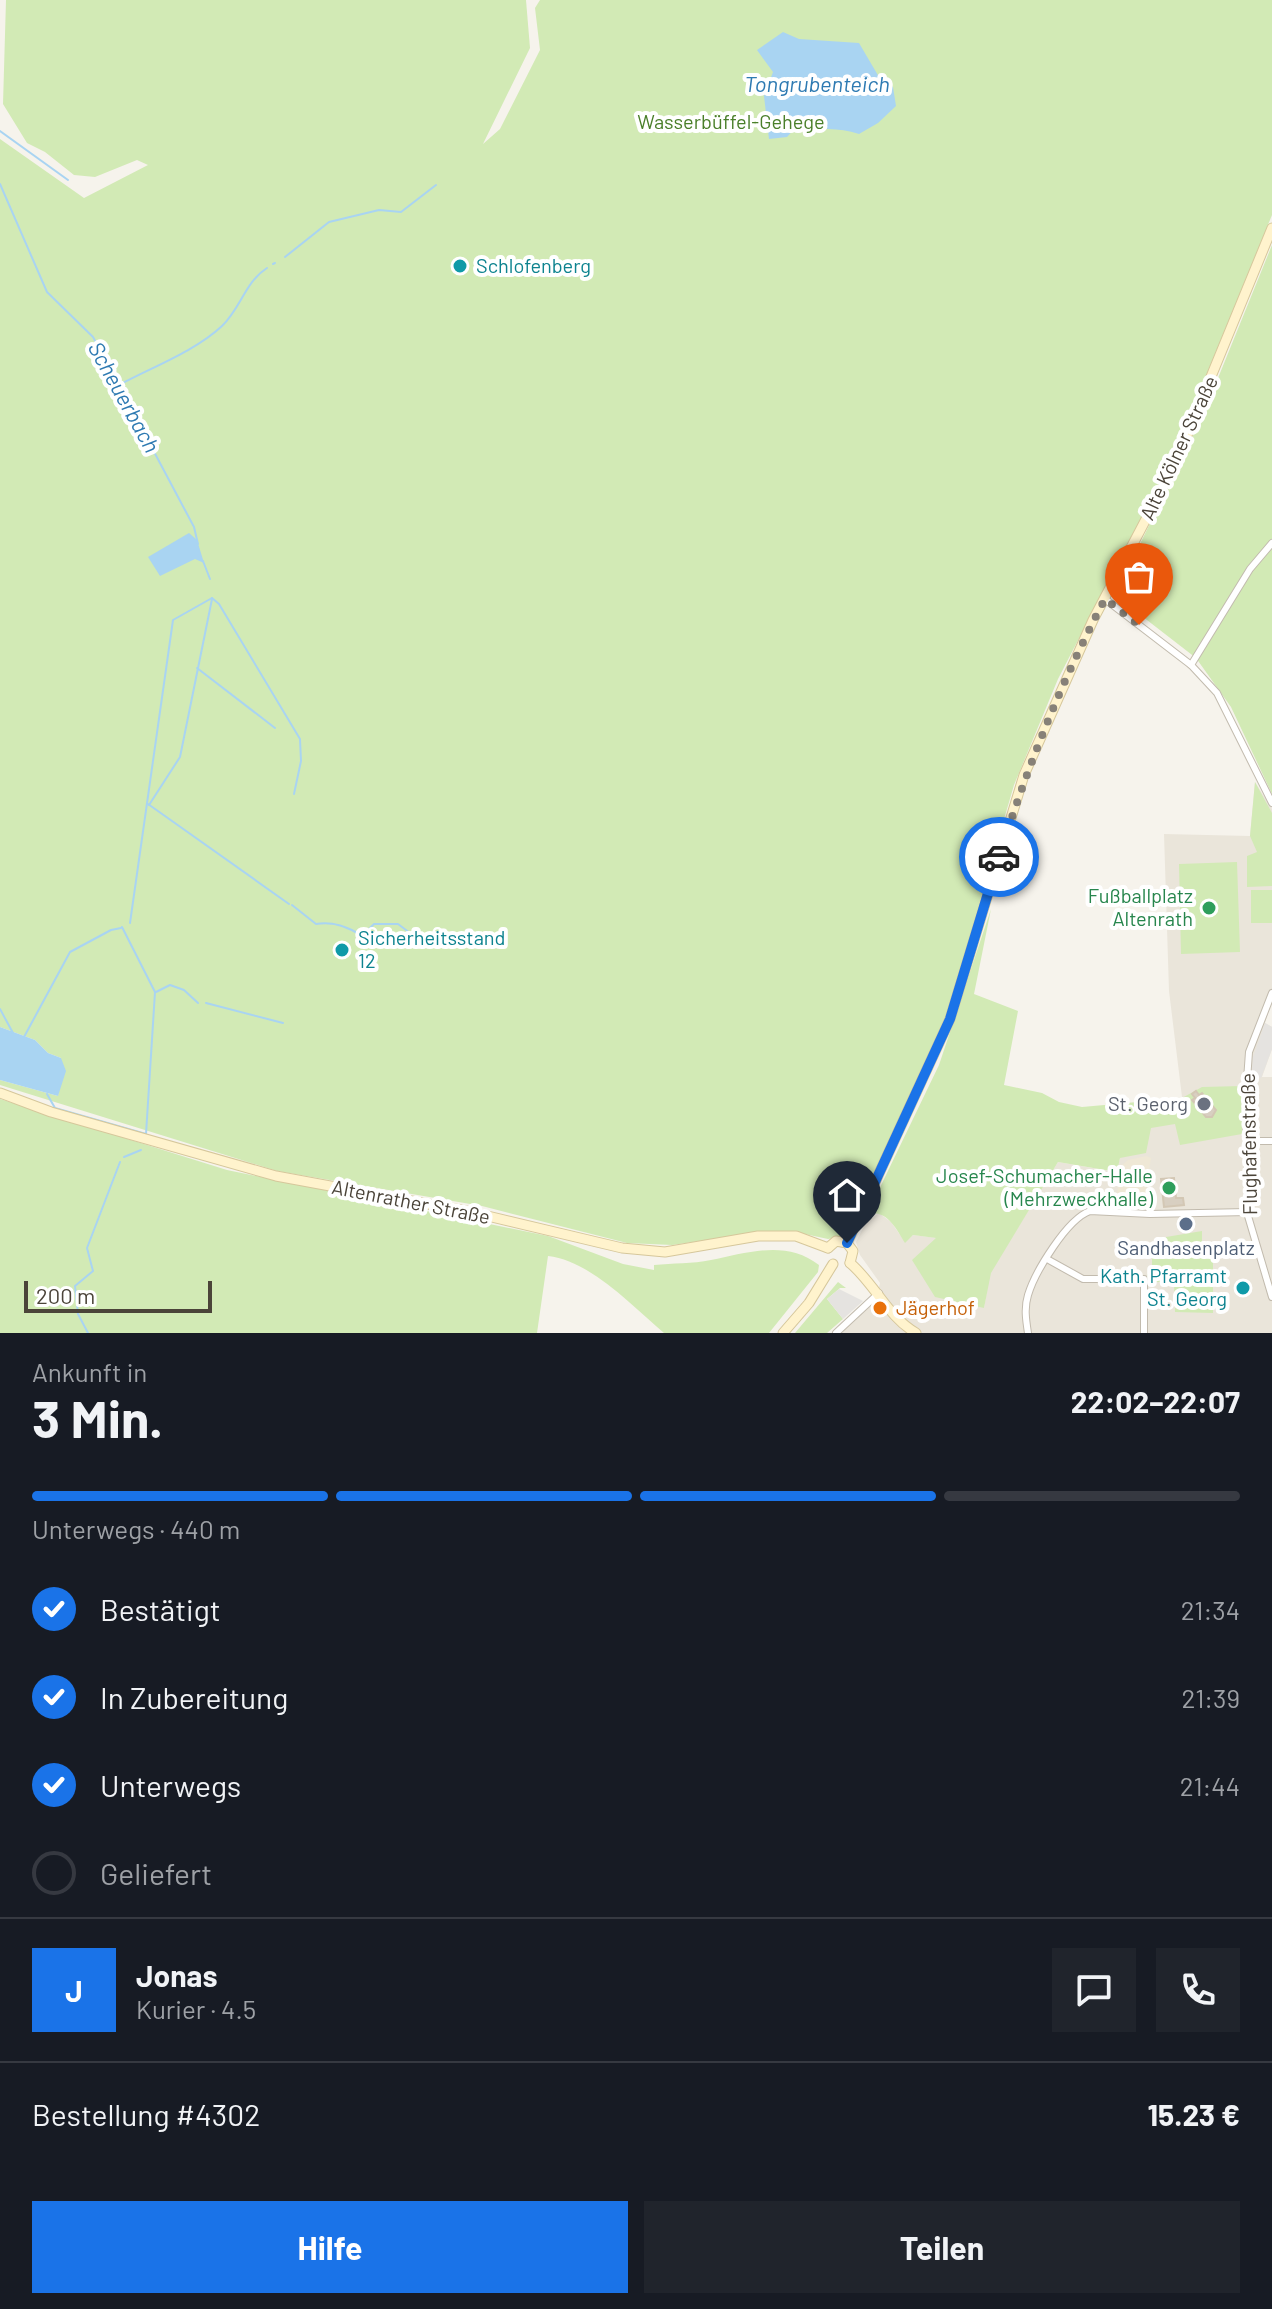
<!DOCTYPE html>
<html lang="de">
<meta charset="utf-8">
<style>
body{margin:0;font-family:Barlow,sans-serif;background:#20242c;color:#f1f3f6;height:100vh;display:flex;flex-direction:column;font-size:30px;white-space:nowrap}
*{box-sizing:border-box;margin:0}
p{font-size:26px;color:#9ea1a6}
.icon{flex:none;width:44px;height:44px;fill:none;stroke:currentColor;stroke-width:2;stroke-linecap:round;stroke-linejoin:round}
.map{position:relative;height:1333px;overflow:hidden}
.details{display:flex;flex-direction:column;background:#171b24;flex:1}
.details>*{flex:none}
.scale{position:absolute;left:24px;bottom:20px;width:188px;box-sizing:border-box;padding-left:8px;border:4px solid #4b4439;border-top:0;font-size:22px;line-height:28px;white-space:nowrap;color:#4b4439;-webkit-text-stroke:6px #fff;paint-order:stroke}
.pin{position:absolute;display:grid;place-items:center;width:68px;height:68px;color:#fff;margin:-82px -34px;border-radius:50% 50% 50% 0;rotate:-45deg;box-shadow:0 0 8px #0007}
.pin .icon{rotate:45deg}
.courier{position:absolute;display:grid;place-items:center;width:80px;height:80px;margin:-40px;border:6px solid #1a73e8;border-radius:50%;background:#fff;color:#222;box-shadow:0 2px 10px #0007}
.headline em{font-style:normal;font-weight:700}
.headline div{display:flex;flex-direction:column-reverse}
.headline{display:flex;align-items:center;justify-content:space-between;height:136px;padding:0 32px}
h1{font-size:52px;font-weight:700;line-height:60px}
.bar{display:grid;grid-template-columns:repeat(4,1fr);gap:12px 8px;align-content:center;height:96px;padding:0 32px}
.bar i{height:10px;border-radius:6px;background:#363941}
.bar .current{background:#1a73e8}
.bar p{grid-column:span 4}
.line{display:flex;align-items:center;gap:20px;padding:0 32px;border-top:2px solid #363941}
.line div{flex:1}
.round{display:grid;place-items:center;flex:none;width:84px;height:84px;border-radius:0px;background:#20242c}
ol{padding:0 32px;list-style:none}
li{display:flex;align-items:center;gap:24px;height:88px}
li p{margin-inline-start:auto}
li .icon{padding:8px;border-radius:50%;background:#1a73e8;color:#fff;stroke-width:4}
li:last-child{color:#9ea1a6}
li i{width:44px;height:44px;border:4px solid #363941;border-radius:50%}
.button{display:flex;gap:16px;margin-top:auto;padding:16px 32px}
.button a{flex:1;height:92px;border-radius:0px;background:#1a73e8;color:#fff;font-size:32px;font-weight:700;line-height:92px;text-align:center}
.button a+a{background:#20242c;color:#f1f3f6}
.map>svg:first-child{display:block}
.residential{fill:#eae5da}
.education{fill:#efe8d6}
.green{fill:#d2eab5}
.parking{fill:#e5e3e0}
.water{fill:#a9d4f2}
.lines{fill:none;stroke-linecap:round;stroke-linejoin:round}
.stream{stroke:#a9d4f2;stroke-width:2}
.building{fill:#d8cfc1;stroke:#d3c7b4;stroke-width:2}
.street-casing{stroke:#c2bbae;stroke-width:8}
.secondary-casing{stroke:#d6c79b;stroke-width:11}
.street{stroke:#fff;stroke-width:6}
.secondary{stroke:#fff3cd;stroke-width:9}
.done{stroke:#878178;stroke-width:8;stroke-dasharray:0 14.4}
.route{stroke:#1a73e8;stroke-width:10}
.culture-dot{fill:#0f9aa8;stroke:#fff;stroke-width:3}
.leisure-dot{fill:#2e9e5b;stroke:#fff;stroke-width:3}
.worship-dot{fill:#6b7280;stroke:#fff;stroke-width:3}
.service-dot{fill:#5c6f8a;stroke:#fff;stroke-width:3}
.food-dot{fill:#e8710a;stroke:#fff;stroke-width:3}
.labels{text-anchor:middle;stroke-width:8;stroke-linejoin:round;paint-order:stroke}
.park-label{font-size:20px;fill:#4a7f2a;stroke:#fff}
.culture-label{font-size:20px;fill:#0d838f;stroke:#fff;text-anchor:start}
.street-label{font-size:20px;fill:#4b4439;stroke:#fff}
.leisure-label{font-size:20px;fill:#27864d;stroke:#fff;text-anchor:end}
.worship-label{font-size:20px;fill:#5b616d;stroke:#fff;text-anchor:end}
.service-label{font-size:20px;fill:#4e5e75;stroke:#fff}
.food-label{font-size:20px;fill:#c56008;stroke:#fff;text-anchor:start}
.water-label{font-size:22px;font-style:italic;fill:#2e7ab2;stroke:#fff}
</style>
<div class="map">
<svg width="1272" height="1333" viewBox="0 0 1272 1333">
<rect width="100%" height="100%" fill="#f6f3ec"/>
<!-- residential -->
<path class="residential" d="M1255,782L1272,809V1001L1265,1023L1272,1027V1049L1262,1077H1272V1333H840L876,1301L880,1283L860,1255L856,1242L865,1224L879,1213L891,1222L905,1242L913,1235L937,1238L984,1308L990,1273L1058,1162L1116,1172L1120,1158L1156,1100L1182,1097L1169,991L1164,834L1250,836Z"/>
<!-- education -->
<path class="education" d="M1146,1156L1151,1158L1143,1210H1119L1115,1205L1122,1165L1128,1160Z"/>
<!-- green -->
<g class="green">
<path d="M6,0H526L530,48L483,144L500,129L540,50L535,8L540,0H1272V215L1173,456L1058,679L1014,785L948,1011L856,1213L840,1237L828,1239L800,1233H756L672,1245L627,1243L482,1206L277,1171L0,1085V1080L58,1096L61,1058L48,1053L35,1040L0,1027V139L84,198L148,165L137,160L95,177L74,175L45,152L27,143L3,104Z"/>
<path d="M1272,245V794L1231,707L1196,658L1125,603L1117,591L1203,415Z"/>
<path d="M1255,782L1272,813V886L1247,887V856L1257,852L1250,836Z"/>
<path d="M1237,862L1240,952L1181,954L1179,864Z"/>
<rect x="1251" y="890" width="21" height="33"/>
<path d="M991,909L974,994L1018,1011L1004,1085L1042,1093L1059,1102L1082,1107L1182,1098L1202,1087L1242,1086V1134L1180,1145L1175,1124L1151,1128L1146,1153L1120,1158L1117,1172L1058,1162L991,1273L984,1308L935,1297L912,1260L936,1238L913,1235L905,1243C897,1230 889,1213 872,1213V1204L939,1065Z"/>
<path d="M0,1099L227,1170L548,1236L623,1264L654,1270V1265C673,1263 692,1264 711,1260C747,1253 786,1239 819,1265L818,1272L769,1333H664C632,1306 591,1261 548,1256L537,1333H0Z"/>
<path d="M1202,1231V1245H1213V1313L1175,1312L1174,1282H1147V1274L1152,1273V1255H1147V1245H1165L1166,1237Z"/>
<path d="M838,1282L846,1288H840L827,1299L843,1319L827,1333H795Z"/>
</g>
<!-- parking -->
<g class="parking">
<path d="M1265,1023L1272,1027V1049L1261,1078H1251L1253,1057Z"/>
<path d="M839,1289L863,1301L843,1319L827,1299Z"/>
</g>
<!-- water -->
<g class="water">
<path d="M783,32L799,39L859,43L879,77L893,87L896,106L878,123L859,134C838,127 819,130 797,126L787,137L769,139L764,96L773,72L757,50Z"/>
<path d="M189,533L197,540L204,563L195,559L160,576L148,557Z"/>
<path d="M0,1027L35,1040L48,1053L61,1058L66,1071L58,1096L0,1080Z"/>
</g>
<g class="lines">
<!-- stream -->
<g class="stream">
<path d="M0,131L68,180"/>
<path d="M0,184L47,292L93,337L194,527L198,544"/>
<path d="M285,257L329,222L379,210L401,212L436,185"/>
<path d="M273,264L275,263"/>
<path d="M119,385C152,367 194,352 222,326C241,308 245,282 267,268"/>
<path d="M203,561L210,579"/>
<path d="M212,598L219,604L300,739L301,761L294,794"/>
<path d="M197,668L275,728"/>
<path d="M148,804L289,904"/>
<path d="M149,805L180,757L212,599"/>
<path d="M292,905L316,924C332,921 349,927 362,936L374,924H398L422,942"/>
<path d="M130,923L173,620L212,598"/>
<path d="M156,992L170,985L184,990L198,1003"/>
<path d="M206,1003L283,1023"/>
<path d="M0,1009L13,1033"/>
<path d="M24,1037L70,952L111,930L121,928"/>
<path d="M47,1094L55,1108L146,1134L155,992L122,927"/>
<path d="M124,1157L141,1150"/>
<path d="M88,1333L78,1314L75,1286L93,1271L87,1248L120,1162"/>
</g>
</g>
<!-- building -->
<g class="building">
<path d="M1196,1091L1199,1095L1202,1093L1216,1110L1212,1117H1206L1192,1100L1195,1098L1192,1094Z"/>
<path d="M1174,1178L1176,1198H1183L1184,1205L1164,1207L1161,1179Z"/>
</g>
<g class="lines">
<!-- street casing -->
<g class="street-casing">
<g id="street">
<path d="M1105,599L1191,665L1217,693L1272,803"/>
<path d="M1191,665L1250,569L1272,543"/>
<path d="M1272,993L1249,1052L1246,1094L1248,1216L1272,1297"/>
<path d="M1247,1137L1255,1141H1272"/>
<path d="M1047,1259L1083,1279H1144V1333"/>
<path d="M836,1333L879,1293"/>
<path d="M1028,1333C1026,1320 1024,1308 1028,1295C1035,1272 1067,1219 1090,1211L1150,1214L1248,1212"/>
</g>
</g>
<!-- secondary casing -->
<g class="secondary-casing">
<g id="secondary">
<path d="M0,1093L51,1112L276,1176L471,1212L622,1248L665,1252L758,1236H796L828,1248"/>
<path d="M847,1243L950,1019L1024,775L1093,620L1176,462L1272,228"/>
<path d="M847,1243L853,1251L850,1263"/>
<path d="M828,1248L836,1241L847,1243"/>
<path d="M850,1263C874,1283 888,1317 916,1333"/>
<path d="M783,1333L809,1303L833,1264"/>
</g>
</g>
<!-- street -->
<use href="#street" class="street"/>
<!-- secondary -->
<use href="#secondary" class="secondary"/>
</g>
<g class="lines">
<!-- done -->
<path class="done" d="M999,857C1027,768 1061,682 1105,599L1139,625"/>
<!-- route -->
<path class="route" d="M847,1243L950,1019L999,857"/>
</g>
<!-- markers -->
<g class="culture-dot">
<circle cx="460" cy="266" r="8"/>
<circle cx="342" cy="950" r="8"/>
<circle cx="1243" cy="1288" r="8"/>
</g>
<g class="leisure-dot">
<circle cx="1209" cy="908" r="8"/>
<circle cx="1169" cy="1188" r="8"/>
</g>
<circle class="worship-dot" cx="1204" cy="1104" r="8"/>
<circle class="service-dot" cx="1186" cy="1224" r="8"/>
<circle class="food-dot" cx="880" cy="1308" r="8"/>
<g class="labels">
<!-- park labels -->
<g class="park-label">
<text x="731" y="129">Wasserbüffel-Gehege</text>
</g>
<!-- culture labels -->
<g class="culture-label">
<text x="476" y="273">Schlofenberg</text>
<text x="358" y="945">Sicherheitsstand<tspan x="358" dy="23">12</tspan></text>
<text x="1227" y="1283" text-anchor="end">Kath. Pfarramt<tspan x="1227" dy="23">St. Georg</tspan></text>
</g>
<!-- street labels -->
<g class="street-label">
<text transform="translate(1179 448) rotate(-65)" y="7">Alte Kölner Straße</text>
<text transform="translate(1249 1144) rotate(-91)" y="7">Flughafenstraße</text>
<text transform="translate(411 1202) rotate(11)" y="7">Altenrather Straße</text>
</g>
<!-- leisure labels -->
<g class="leisure-label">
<text x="1193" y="903">Fußballplatz<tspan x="1193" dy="23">Altenrath</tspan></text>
<text x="1153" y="1183">Josef-Schumacher-Halle<tspan x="1153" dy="23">(Mehrzweckhalle)</tspan></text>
</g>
<!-- worship labels -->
<g class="worship-label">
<text x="1188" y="1111">St. Georg</text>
</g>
<!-- service labels -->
<g class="service-label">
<text x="1186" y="1255">Sandhasenplatz</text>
</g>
<!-- food labels -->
<g class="food-label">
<text x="896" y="1315">Jägerhof</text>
</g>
<!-- water labels -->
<g class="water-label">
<text x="817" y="92">Tongrubenteich</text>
<text transform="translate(124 397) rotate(61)" y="8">Scheuerbach</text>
</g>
</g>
</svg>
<div class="scale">200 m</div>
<div class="pin" style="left:1139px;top:625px;background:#ea580c"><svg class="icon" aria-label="bag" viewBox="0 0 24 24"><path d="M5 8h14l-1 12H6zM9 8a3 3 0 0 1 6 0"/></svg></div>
<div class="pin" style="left:847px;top:1243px;background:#1f2937"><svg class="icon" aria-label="home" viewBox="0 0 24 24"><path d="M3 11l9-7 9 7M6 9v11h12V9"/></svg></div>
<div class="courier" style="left:999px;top:857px"><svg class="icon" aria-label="car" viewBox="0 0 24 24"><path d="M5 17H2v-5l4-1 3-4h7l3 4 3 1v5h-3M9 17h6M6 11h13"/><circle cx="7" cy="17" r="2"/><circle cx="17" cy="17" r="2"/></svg></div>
</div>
<section class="details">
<div class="headline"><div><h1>3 Min.</h1><p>Ankunft in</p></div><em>22:02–22:07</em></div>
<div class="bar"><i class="current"></i><i class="current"></i><i class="current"></i><i></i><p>Unterwegs · 440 m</p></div>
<ol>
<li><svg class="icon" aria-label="check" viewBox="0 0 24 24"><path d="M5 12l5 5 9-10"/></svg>Bestätigt<p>21:34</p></li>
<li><svg class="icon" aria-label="check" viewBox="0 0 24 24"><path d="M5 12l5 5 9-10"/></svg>In Zubereitung<p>21:39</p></li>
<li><svg class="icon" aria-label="check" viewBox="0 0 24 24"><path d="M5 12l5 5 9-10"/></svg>Unterwegs<p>21:44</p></li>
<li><i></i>Geliefert</li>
</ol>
<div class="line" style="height:144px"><b class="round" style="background:#1a73e8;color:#fff">J</b><div><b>Jonas</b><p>Kurier · 4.5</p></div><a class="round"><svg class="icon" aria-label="chat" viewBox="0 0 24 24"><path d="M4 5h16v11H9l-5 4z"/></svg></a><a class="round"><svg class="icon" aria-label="phone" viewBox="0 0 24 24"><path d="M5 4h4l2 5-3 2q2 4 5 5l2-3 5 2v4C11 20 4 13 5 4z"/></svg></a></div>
<div class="line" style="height:104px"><div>Bestellung #4302</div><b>15.23 €</b></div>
<div class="button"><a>Hilfe</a><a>Teilen</a></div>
</section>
